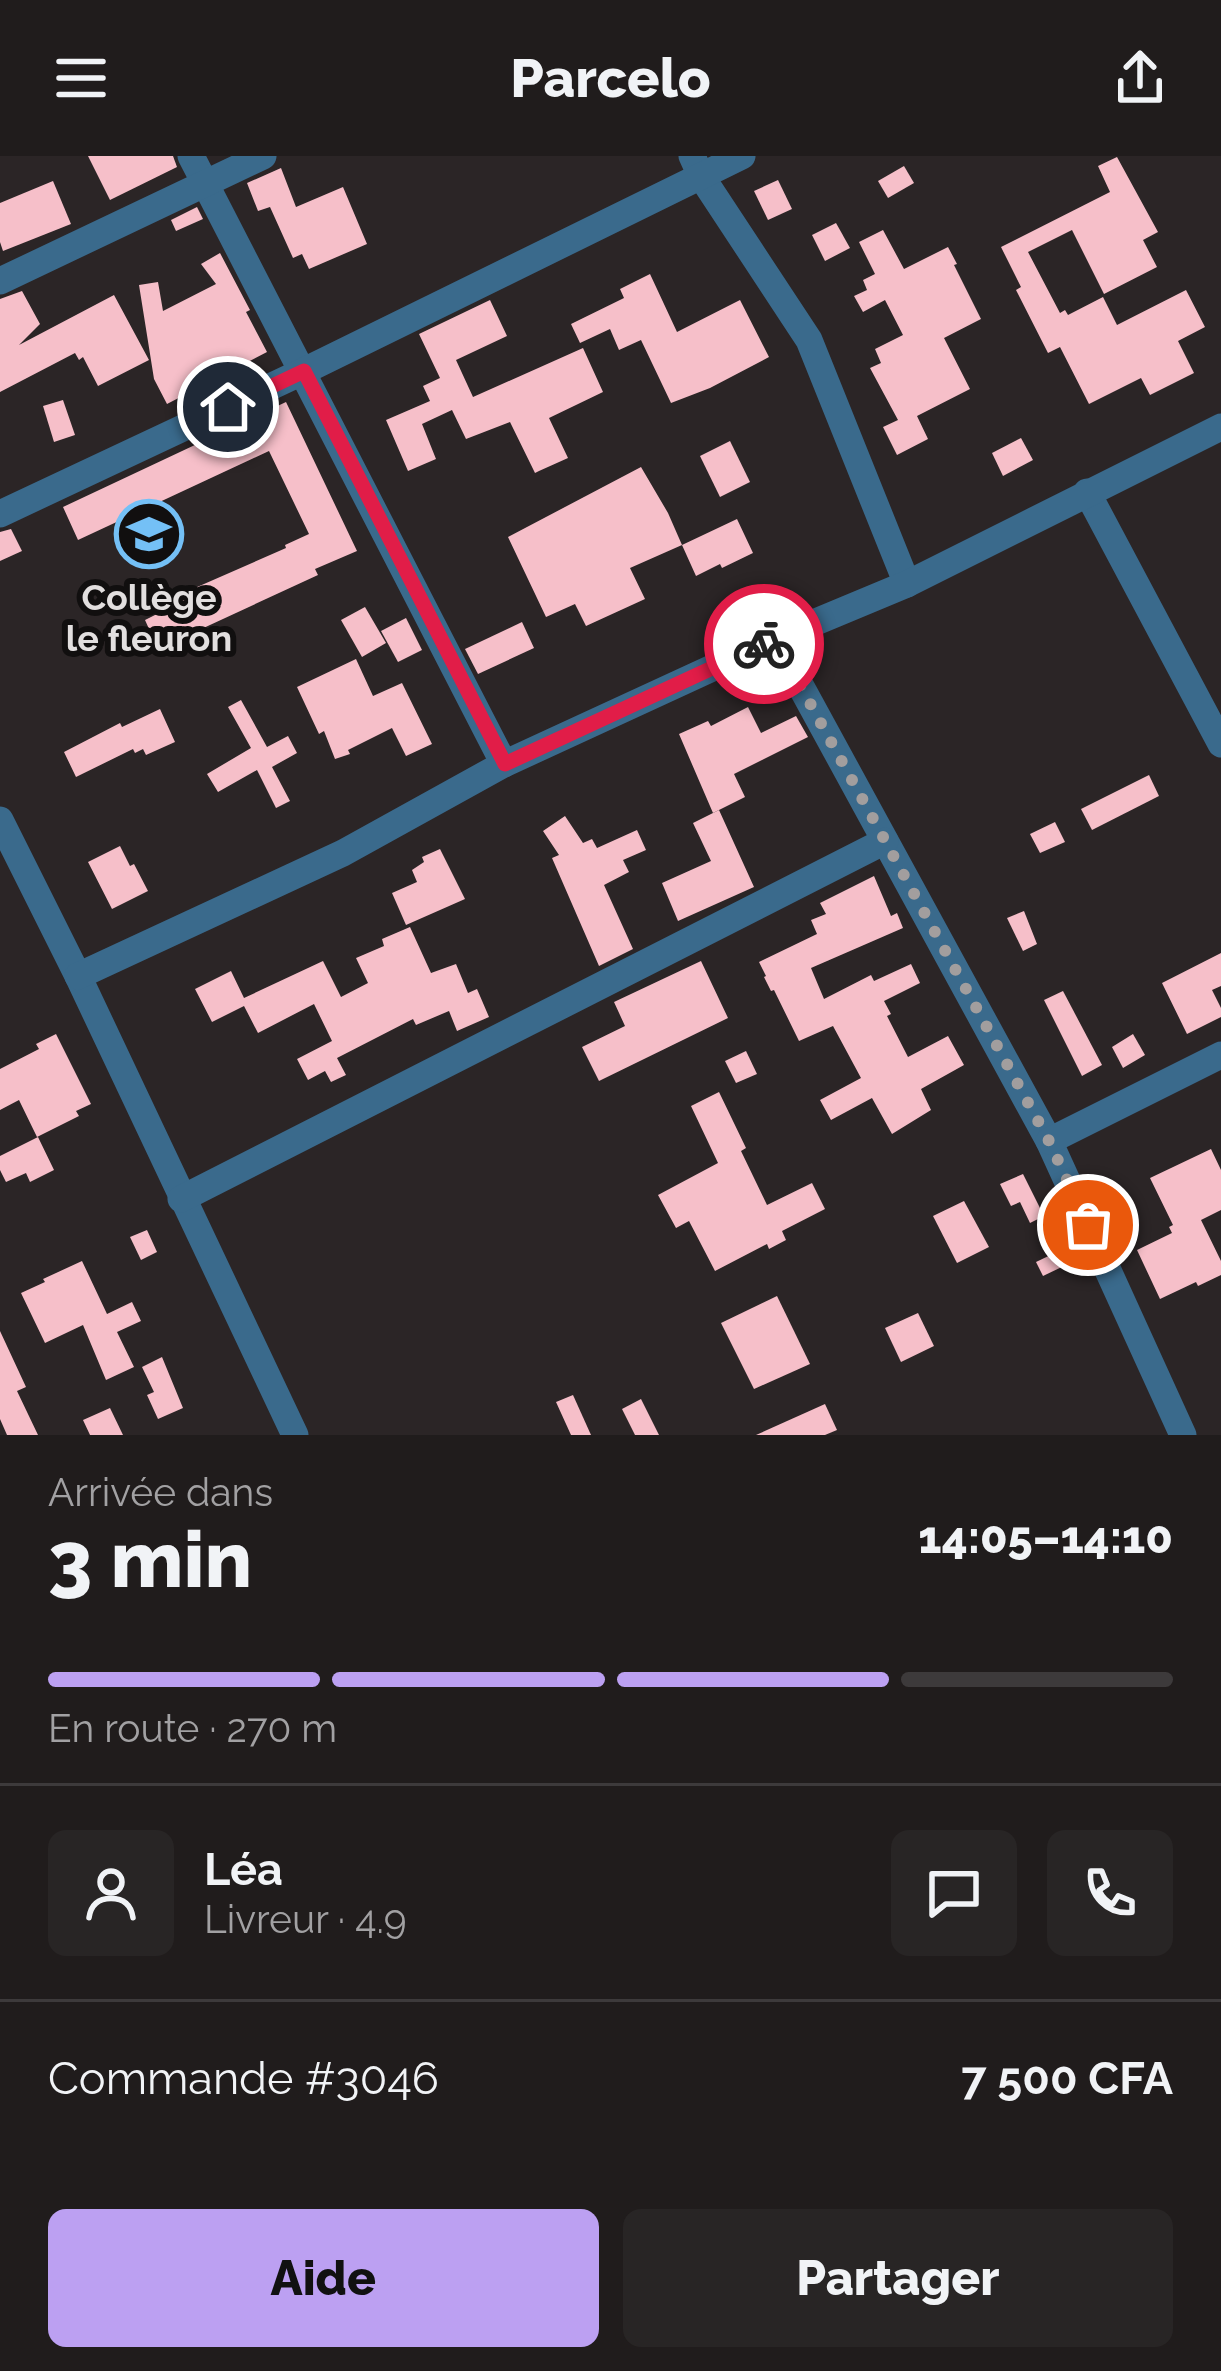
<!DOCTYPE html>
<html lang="fr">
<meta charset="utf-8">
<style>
body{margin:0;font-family:Raleway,sans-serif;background:#282525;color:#f1f3f6;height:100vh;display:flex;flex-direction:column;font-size:45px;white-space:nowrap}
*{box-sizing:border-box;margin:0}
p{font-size:39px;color:#a2a1a3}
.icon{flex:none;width:66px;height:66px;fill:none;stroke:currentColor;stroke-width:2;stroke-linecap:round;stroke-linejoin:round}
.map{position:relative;height:1279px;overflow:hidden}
.sheet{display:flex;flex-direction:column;background:#201c1c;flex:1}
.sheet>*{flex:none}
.pin{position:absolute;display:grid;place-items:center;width:102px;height:102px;color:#fff;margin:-51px;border:6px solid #fff;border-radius:50%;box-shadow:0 3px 12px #0007}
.courier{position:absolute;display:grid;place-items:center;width:120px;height:120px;margin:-60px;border:9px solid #e11d48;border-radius:50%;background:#fff;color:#222;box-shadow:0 3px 15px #0007}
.head em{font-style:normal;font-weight:800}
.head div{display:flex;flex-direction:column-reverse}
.head{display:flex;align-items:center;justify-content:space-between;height:204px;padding:0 48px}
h1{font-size:78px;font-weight:800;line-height:90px}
.bar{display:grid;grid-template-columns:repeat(4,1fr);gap:18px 12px;align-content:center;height:144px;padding:0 48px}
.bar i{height:15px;border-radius:9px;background:#3d3a3b}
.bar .on{background:#bca0f2}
.bar p{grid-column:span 4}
.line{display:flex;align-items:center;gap:30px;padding:0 48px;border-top:3px solid #3d3a3b}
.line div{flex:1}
.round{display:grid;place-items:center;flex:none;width:126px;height:126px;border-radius:18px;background:#282525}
.action{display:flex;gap:24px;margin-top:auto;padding:24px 48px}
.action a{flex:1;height:138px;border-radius:18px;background:#bca0f2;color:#111;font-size:48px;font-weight:800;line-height:138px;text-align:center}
.action a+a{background:#282525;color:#f1f3f6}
header{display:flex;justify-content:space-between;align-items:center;height:156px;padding:0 48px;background:#201c1c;font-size:54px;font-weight:800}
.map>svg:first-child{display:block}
.building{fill:#f6bfc9}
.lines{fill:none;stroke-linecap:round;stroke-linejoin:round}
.minor{stroke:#3a6a8c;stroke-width:27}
.done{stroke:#a29e9e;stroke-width:12;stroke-dasharray:0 21.6}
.route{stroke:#e11d48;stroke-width:15}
.labels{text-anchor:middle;stroke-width:12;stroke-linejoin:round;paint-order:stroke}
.poi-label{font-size:36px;font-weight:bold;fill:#e2dfdf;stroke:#110f0f}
</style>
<header><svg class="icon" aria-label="menu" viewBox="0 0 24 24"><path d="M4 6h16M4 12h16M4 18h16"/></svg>Parcelo<svg class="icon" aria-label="share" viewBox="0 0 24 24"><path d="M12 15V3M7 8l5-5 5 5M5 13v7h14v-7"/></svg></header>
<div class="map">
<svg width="1221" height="1279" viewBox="0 0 1221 1279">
<rect width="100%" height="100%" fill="#2b2526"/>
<!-- building -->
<g class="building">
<path d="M88,0H173L177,11L110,44Z"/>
<path d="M1117,1L1158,76L1143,84L1157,111L1104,138L1072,74L1028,96L1060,157L1065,154L1068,159L1103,141L1117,169L1186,134L1205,171L1178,185L1194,217L1150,239L1141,222L1089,248L1060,191L1048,197L1016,134L1021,131L1001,91L1110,36L1098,10Z"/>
<path d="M904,10L914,27L888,42L878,25Z"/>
<path d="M281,12L296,51L343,31L367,88L309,113L302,98L293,102L270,51L258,55L247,27Z"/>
<path d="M778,24L792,53L768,64L754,35Z"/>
<path d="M53,25L71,68L3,95L0,86V47Z"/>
<path d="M197,51L203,63L176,75L171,64Z"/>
<path d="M836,67L850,92L825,105L812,79Z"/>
<path d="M883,74L904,113L948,91L957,108L954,109L981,163L944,182L970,233L917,260L928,283L897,299L883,271L898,264L870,212L881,207L875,193L903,179L885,144L863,156L854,140L867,134L863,124L875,118L859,86Z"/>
<path d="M220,97L250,154L246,156L267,196L167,248L154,223L139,129L158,126L163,155L216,128L201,108Z"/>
<path d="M650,118L677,176L740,144L769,201L710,232L671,247L641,184L619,194L610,173L580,187L571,168L624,142L620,133Z"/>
<path d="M22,135L40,168L19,189L114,139L149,204L98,230L83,201L79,204L75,197L0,236V143Z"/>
<path d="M490,144L507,180L456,204L473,241L583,192L603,236L549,262L568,302L539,315L535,317L510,266L466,283L452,254L422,268L436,303L408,315L386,264L430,245L423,230L440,222L419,178Z"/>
<path d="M63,244L75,279L54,286L43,250Z"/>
<path d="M286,246L357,395L315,413L318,419L158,493L145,464L159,457L156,449L286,392L285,389L309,378L269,295L78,384L63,351Z"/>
<path d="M1021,282L1033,304L1003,320L992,297Z"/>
<path d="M730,285L750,326L720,341L700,300Z"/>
<path d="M641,311L668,357L682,389L630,412L645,443L586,470L575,448L546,461L508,381Z"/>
<path d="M737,363L753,397L722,412L720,408L696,420L682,389Z"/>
<path d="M11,373L22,395L0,405V376Z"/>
<path d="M365,451L386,487L362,501L341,464Z"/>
<path d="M406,462L422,494L398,506L381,475Z"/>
<path d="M522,466L534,492L478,518L465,493Z"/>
<path d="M356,503L373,540L402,527L432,588L406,600L392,572L348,594L350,598L335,603L324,575L319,578L297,531Z"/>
<path d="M241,544L267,591L288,580L297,597L272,611L290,645L276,652L257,614L218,636L207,618L251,592L228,551Z"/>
<path d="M748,551L761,577L796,560L808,581L734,618L745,641L713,657L679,578L708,565L711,570Z"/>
<path d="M160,553L175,586L146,599L143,593L135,597L133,593L76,621L64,596L120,567L122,571Z"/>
<path d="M1149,619L1159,640L1092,674L1081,653Z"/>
<path d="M719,654L754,731L678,765L662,727L711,705L693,667Z"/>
<path d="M565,660L583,687L592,683L597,692L637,674L646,694L623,704L629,716L604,729L633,793L599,810L552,702L559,699L543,675Z"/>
<path d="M1055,666L1065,686L1040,697L1030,678Z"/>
<path d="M120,690L130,710L134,708L148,735L112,753L88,706Z"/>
<path d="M440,693L465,743L406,769L392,737L417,726L412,714L424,706L422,701Z"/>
<path d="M874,720L891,760L897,757L903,772L811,812L824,843L871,819L874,825L911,808L920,827L884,845L891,858L887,860L908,901L948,880L964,909L921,933L931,954L892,978L872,942L831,964L820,944L861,922L833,870L799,885L774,834L771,835L764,821L766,820L759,806L817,778L811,764L826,758L820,747Z"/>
<path d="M1024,755L1037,788L1023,795L1007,762Z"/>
<path d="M410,771L431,817L456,808L468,837L477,833L489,861L457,875L449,855L416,869L413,863L337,902L346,919L331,926L325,915L308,924L297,903L332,885L314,848L258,877L244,850L212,866L195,833L231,815L244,842L323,805L341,841L368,827L356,802L384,790L382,783Z"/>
<path d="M1221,797V830L1212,834L1221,852V861L1187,878L1162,827Z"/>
<path d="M701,805L728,862L599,925L582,891L625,870L614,846Z"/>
<path d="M1063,835L1102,909L1082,920L1044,844Z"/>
<path d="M56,878L91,948L76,955L79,960L37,981L19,944L0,954V913L39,893L36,888Z"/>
<path d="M1133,878L1145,899L1123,912L1112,891Z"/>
<path d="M746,895L757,918L736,927L725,905Z"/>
<path d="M719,936L746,992L741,995L767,1049L812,1027L825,1053L782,1075L786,1084L769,1093L767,1088L715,1115L689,1065L676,1072L658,1039L718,1007L691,950Z"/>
<path d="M38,981L54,1014L30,1026L26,1017L6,1026L0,1014V1000Z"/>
<path d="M1211,993L1221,1014V1054L1201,1064L1221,1105V1119L1198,1130L1196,1126L1160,1143L1137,1094L1172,1077L1169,1071L1173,1069L1150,1022Z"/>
<path d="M1023,1018L1044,1060L1030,1067L1020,1046L1011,1050L1000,1028Z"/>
<path d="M964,1045L989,1091L957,1107L933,1060Z"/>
<path d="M147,1074L157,1096L141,1104L130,1081Z"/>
<path d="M1061,1094L1068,1108L1043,1120L1036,1106Z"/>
<path d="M82,1105L107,1158L132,1146L141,1165L117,1176L134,1211L106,1224L83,1169L45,1187L21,1137L45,1126L43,1123Z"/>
<path d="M777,1140L810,1208L754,1233L721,1167Z"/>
<path d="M918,1157L934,1190L901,1206L885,1172Z"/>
<path d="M0,1175L26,1231L17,1235L38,1279H7L0,1263Z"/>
<path d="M162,1201L183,1252L158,1263L147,1239L154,1236L142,1211Z"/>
<path d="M573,1239L591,1279H571L556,1246Z"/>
<path d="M641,1243L659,1279H635L622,1253Z"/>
<path d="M825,1248L837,1274L825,1279H756Z"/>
<path d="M110,1252L123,1279H90L83,1264Z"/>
</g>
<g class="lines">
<!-- minor -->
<g class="minor">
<path d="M191,0L504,608"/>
<path d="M692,0L701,20L809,184L907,428"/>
<path d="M0,125L263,0"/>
<path d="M1087,336L1221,588"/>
<path d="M0,358L304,215L742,0"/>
<path d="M775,483L1049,985L1183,1279"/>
<path d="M0,664L78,820L295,1279"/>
<path d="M78,820L343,697L504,608L775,483L907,428L1221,271"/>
<path d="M1049,985L1221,899"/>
<path d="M181,1043L885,685"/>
</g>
</g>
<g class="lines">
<!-- done -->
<path class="done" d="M764,488L775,483L1049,985L1088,1069"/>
<!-- route -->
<path class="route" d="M228,251L304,215L505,608L764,488"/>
</g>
<!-- icons -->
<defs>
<g id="university-ring" transform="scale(3.45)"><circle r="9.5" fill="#110f0f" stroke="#74c0f6" stroke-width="1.5"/><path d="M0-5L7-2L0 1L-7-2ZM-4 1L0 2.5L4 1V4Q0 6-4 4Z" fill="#74c0f6"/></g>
</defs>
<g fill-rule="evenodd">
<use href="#university-ring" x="149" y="378"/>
</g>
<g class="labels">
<!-- poi labels -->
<g class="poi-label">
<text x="149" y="454">Collège<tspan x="149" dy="41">le fleuron</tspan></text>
</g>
</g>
</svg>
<div class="pin" style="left:1088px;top:1069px;background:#ea580c"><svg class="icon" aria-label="bag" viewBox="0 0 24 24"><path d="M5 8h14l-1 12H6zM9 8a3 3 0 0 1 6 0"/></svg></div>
<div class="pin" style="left:228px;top:251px;background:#1f2937"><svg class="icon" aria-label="home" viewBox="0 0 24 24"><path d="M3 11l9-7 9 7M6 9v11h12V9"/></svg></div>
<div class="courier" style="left:764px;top:488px"><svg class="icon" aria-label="bike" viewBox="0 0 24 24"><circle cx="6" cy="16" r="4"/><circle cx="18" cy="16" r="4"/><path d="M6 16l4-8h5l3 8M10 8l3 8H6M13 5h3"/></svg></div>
</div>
<section class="sheet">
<div class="head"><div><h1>3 min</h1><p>Arrivée dans</p></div><em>14:05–14:10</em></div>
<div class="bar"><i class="on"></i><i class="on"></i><i class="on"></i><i></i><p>En route · 270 m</p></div>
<div class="line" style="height:216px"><a class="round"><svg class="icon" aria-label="person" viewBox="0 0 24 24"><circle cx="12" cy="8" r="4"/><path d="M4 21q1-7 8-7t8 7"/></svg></a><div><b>Léa</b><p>Livreur · 4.9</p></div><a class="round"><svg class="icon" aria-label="chat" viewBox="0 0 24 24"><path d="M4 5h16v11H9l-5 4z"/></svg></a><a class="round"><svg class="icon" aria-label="phone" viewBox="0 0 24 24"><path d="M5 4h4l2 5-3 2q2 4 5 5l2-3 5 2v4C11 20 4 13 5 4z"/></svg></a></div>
<div class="line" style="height:156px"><div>Commande #3046</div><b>7 500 CFA</b></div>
<div class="action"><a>Aide</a><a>Partager</a></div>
</section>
